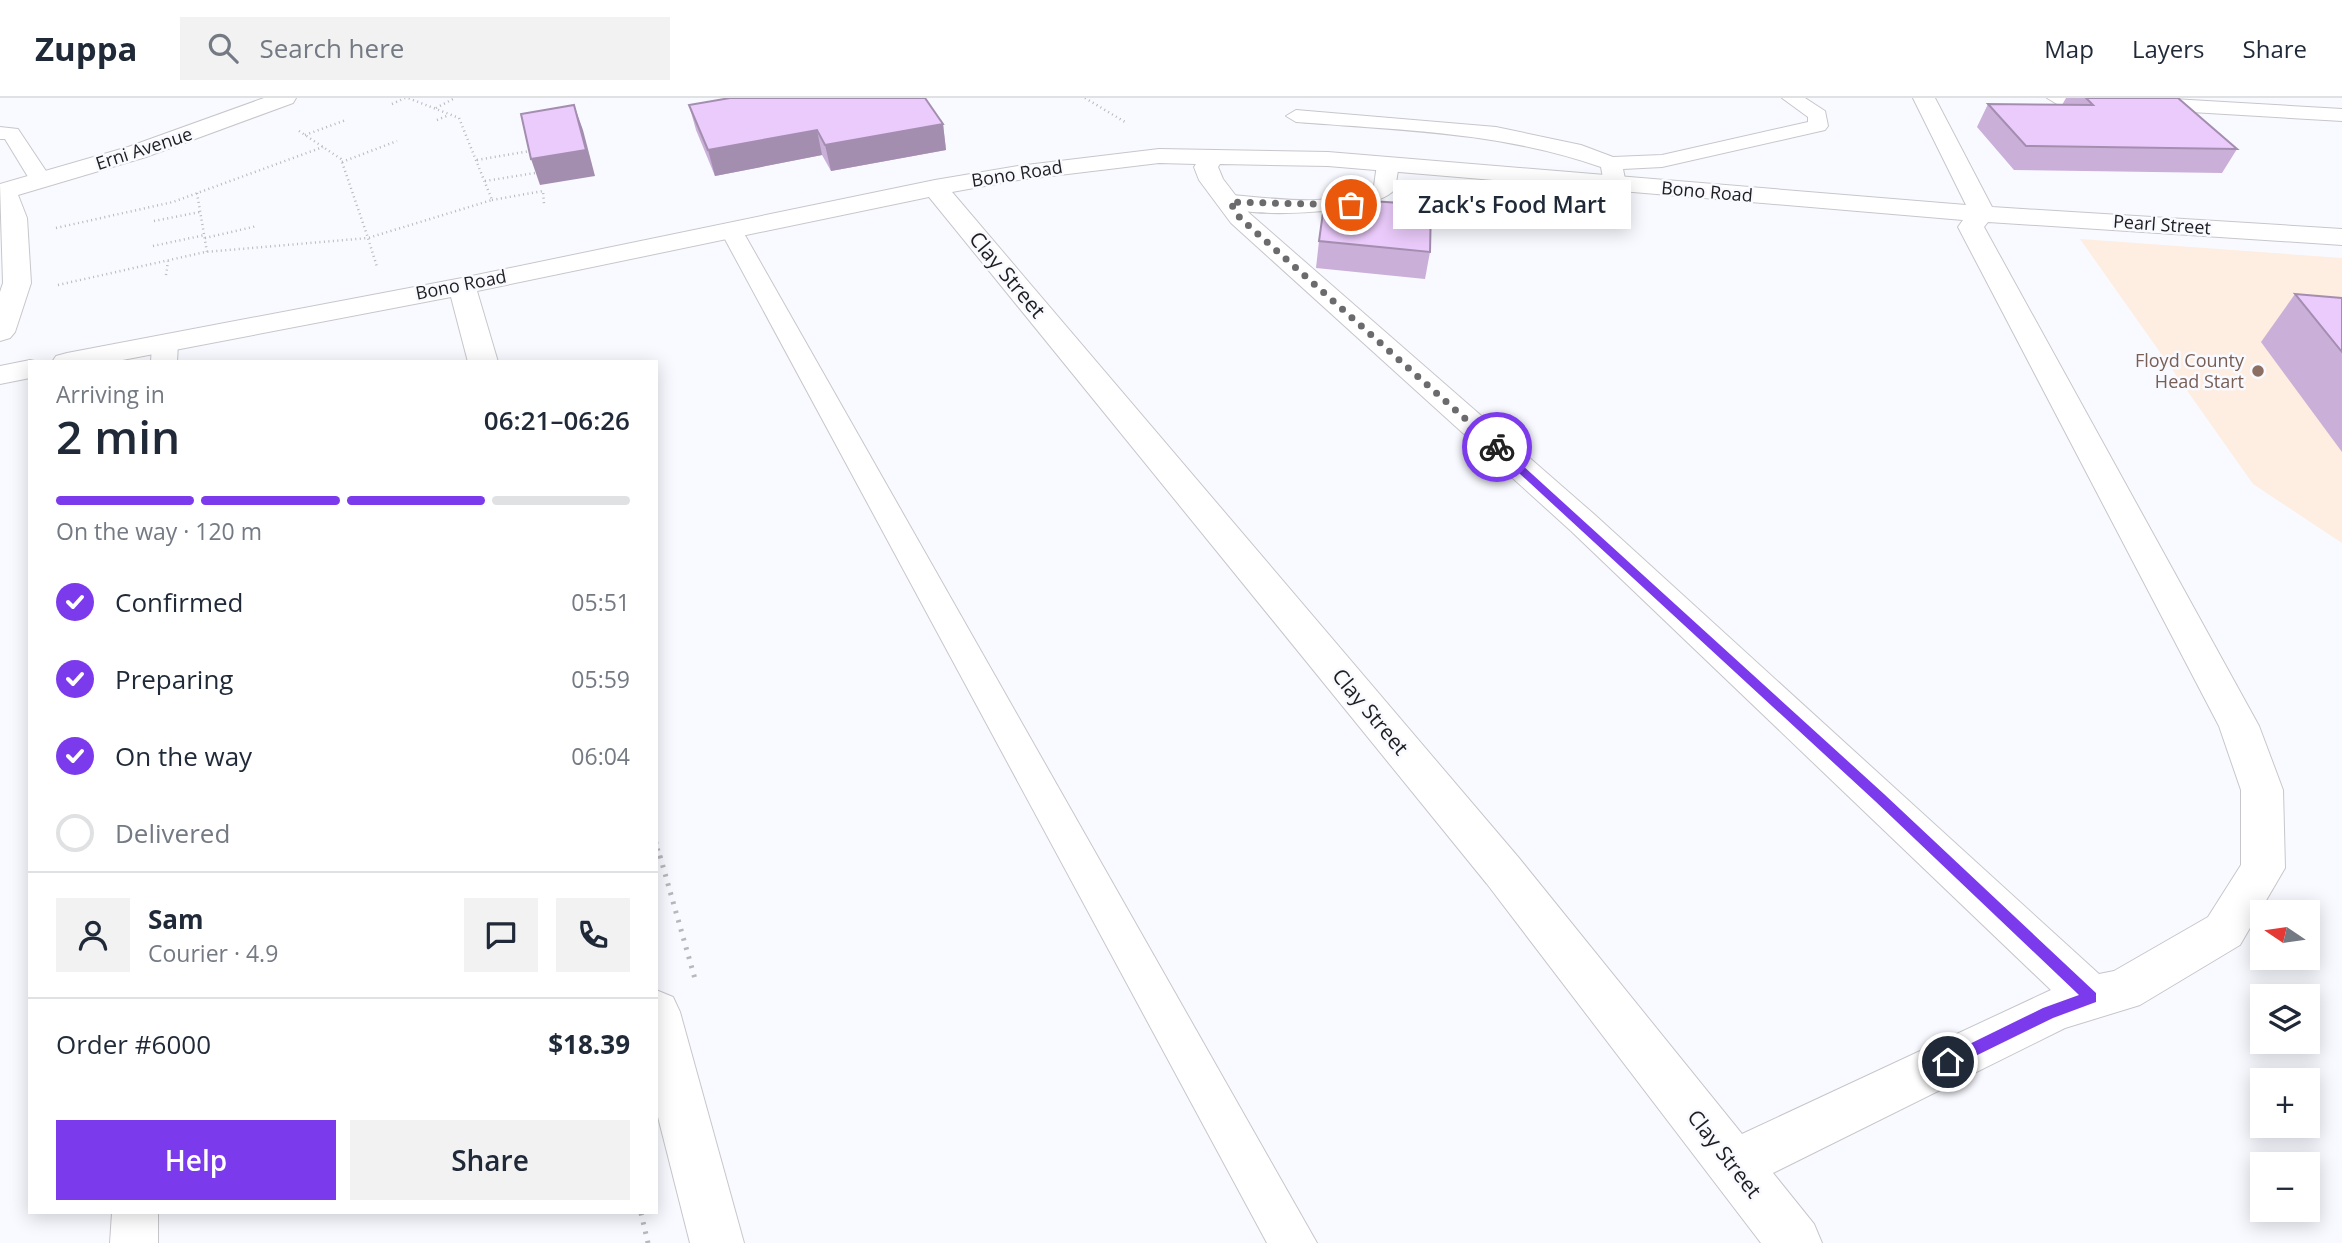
<!DOCTYPE html>
<meta charset="utf-8">
<style>
body{margin:0;font-family:"Open Sans",sans-serif;background:#f2f2f3;color:#1f2937;height:100vh;display:flex;flex-direction:column;font-size:26px;white-space:nowrap}
*{box-sizing:border-box;margin:0}
p{font-size:23px;color:#747a83}
.icon{flex:none;width:38px;height:38px;fill:none;stroke:currentColor;stroke-width:2;stroke-linecap:round;stroke-linejoin:round}
.map{position:relative;flex:1;overflow:hidden}
.panel{position:absolute;left:28px;top:262px;width:630px;height:854px;display:flex;flex-direction:column;background:#fff;border-radius:0px;box-shadow:0 4px 18px #0003}
.panel>*{flex:none}
.needle{width:46px;rotate:283deg}
.tools{position:absolute;left:2250px;top:802px;display:grid;gap:14px}
.tools a{display:grid;place-items:center;width:70px;height:70px;border-radius:0px;background:#fff;box-shadow:0 4px 18px #0003;font-size:35px}
.pin{position:absolute;display:grid;place-items:center;width:60px;height:60px;color:#fff;margin:-30px;border:4px solid #fff;border-radius:50%;box-shadow:0 2px 7px #0007}
.courier{position:absolute;display:grid;place-items:center;width:70px;height:70px;margin:-35px;border:5px solid #7c3aed;border-radius:50%;background:#fff;color:#222;box-shadow:0 2px 9px #0007}
.bubble{position:absolute;height:49px;border-radius:0px;background:#fff;box-shadow:0 4px 18px #0003;font-size:23px;font-weight:600;line-height:49px;text-align:center}
.summary em{font-style:normal;font-weight:600}
.summary div{display:flex;flex-direction:column-reverse}
.summary{display:flex;align-items:center;justify-content:space-between;height:119px;padding:0 28px}
h1{font-size:46px;font-weight:600;line-height:52px}
.bar{display:grid;grid-template-columns:repeat(4,1fr);gap:10px 7px;align-content:center;height:84px;padding:0 28px}
.bar i{height:9px;border-radius:5px;background:#e0e1e3}
.bar .selected{background:#7c3aed}
.bar p{grid-column:span 4}
.line{display:flex;align-items:center;gap:18px;padding:0 28px;border-top:2px solid #e0e1e3}
.line div{flex:1}
.round{display:grid;place-items:center;flex:none;width:74px;height:74px;border-radius:0px;background:#f2f2f3}
ol{padding:0 28px;list-style:none}
li{display:flex;align-items:center;gap:21px;height:77px}
li p{margin-inline-start:auto}
li .icon{padding:7px;border-radius:50%;background:#7c3aed;color:#fff;stroke-width:4}
li:last-child{color:#747a83}
li i{width:38px;height:38px;border:4px solid #e0e1e3;border-radius:50%}
.button{display:flex;gap:14px;margin-top:auto;padding:14px 28px}
.button a{flex:1;height:80px;border-radius:0px;background:#7c3aed;color:#fff;font-size:28px;font-weight:600;line-height:80px;text-align:center}
.button a+a{background:#f2f2f3;color:#1f2937}
header{display:flex;align-items:center;gap:42px;box-sizing:border-box;height:98px;padding:0 35px;background:#fff;border-bottom:2px solid #e0e1e3}
header strong{font-size:33px}
nav{display:flex;gap:38px;margin-inline-start:auto;font-size:24px}
.search{width:490px;height:63px;background:#f2f2f3;display:flex;align-items:center;gap:18px;box-sizing:border-box;padding:0 24px;border-radius:0px;color:#747a83;font-size:26px}
.map>svg:first-child{display:block}
.education{fill:#feede1}
.lines{fill:none;stroke-linecap:round;stroke-linejoin:round}
.service-casing{stroke:#c7c7cb;stroke-width:2}
.minor-casing{stroke:#c7c7cb;stroke-width:2}
.path-far2{stroke:#b7b8bc;stroke-width:2.5;stroke-dasharray:1 3.5;stroke-linecap:butt}
.path-far1{stroke:#b7b8bc;stroke-width:4.5;stroke-dasharray:2 5;stroke-linecap:butt}
.path{stroke:#b7b8bc;stroke-width:5;stroke-dasharray:2.5 7;stroke-linecap:butt}
.service{fill:#fff;fill-rule:evenodd}
.minor{fill:#fff;fill-rule:evenodd}
.wall{fill:#caafd8}
.shaded-wall{fill:#a48eb0}
.building{fill:#ebcbfb;stroke:#a48eb0;stroke-width:2}
.route{fill:#7c3aed}
.done{stroke:#6b6b6e;stroke-width:7;stroke-dasharray:0 12.6}
.education-dot{fill:#8d6e63;stroke:#f9faff;stroke-width:2.5}
.labels{text-anchor:middle;stroke-width:5;stroke-linejoin:round;paint-order:stroke}
.far-street-label{font-size:18px;fill:#1e1e20;stroke:#f9faff}
.far-education-label{font-size:18px;fill:#785e54;stroke:#f9faff;text-anchor:end}
.street-label{font-size:21px;fill:#1e1e20;stroke:#f9faff}
</style>
<header>
<strong>Zuppa</strong>
<div class="search"><svg class="icon" aria-label="search" viewBox="0 0 24 24"><circle cx="10" cy="10" r="6"/><path d="M15 15l6 6"/></svg>Search here</div>
<nav><a>Map</a><a>Layers</a><a>Share</a></nav>
</header>
<div class="map">
<svg width="2342" height="1145" viewBox="0 0 2342 1145">
<rect width="100%" height="100%" fill="#f9faff"/>
<!-- education -->
<path class="education" d="M2080,141L2342,160V445L2253,386Z"/>
<g class="lines">
<!-- service casing -->
<g class="service-casing">
<g id="service">
<path d="M1782,0H1805L1825,13L1828,28L1825,32L1662,69L1623,71L1626,86L1615,92L1604,86L1601,69C1502,34 1399,32 1296,24L1286,18L1296,12L1496,29L1581,47L1613,59L1662,57L1808,24V19Z"/>
<path d="M2047,0H2156L2342,11V23L2057,6Z"/>
<path d="M0,29L18,31L52,82L49,87H33L5,41H0Z"/>
<path d="M1388,60L1399,66L1395,91C1377,117 1232,123 1219,104L1230,97C1277,100 1331,111 1374,88L1377,66Z"/>
<path d="M731,125L742,132L1317,1145H1267L720,132Z"/>
<path d="M165,237L174,240L178,245L177,264H151L152,245L156,240Z"/>
<path d="M112,1115H158V1145H110Z"/>
</g>
</g>
<!-- minor casing -->
<g class="minor-casing">
<g id="minor">
<path d="M264,0H296L293,5L146,59L18,97L27,120L31,185L15,234L10,240L0,243V194L3,185L0,86L128,49Z"/>
<path d="M1913,0H1935L1992,109L2342,131V147L1988,124L1984,129L2259,628L2283,692L2285,770L2240,847L2140,907L2065,930L1773,1075L1814,1126L1822,1145H1761L1487,786L929,99L477,193L498,264H468L451,199L112,264H52L56,258L67,255L462,180L935,82L1018,68L1159,51L1328,54L1966,107ZM1159,65L1196,66L1194,69L1199,82L1231,125L1571,433L2051,892L1742,1036L1519,760L952,94L1018,82ZM1220,66L1328,68L1963,122L1958,129L2219,628L2241,692V767L2208,819L2114,873L2099,876L1595,417L1249,115L1223,81L1218,69Z"/>
<path d="M30,262L39,264H30V280L0,286V268Z"/>
<path d="M656,892L673,899L680,914L744,1145H690L656,1011Z"/>
</g>
</g>
<!-- path-far2 -->
<g class="path-far2">
<path d="M1085,0L1125,24"/>
<path d="M392,6L405,0"/>
<path d="M436,10L455,0"/>
<path d="M437,22L449,17"/>
<path d="M299,33L341,61L368,140L492,102L459,20L408,0"/>
<path d="M305,37L346,22"/>
<path d="M477,62L530,53"/>
<path d="M342,64L397,43"/>
<path d="M485,83L535,75"/>
<path d="M197,95L207,154"/>
<path d="M492,102L543,93L544,106"/>
<path d="M154,123L200,114"/>
<path d="M56,130L173,104L323,49"/>
<path d="M205,140L257,128"/>
<path d="M153,148L205,137"/>
<path d="M166,177L168,163"/>
<path d="M58,187L205,154L368,140L377,169"/>
</g>
<!-- path-far1 -->
<path class="path-far1" d="M656,744L660,760"/>
<!-- path -->
<g class="path">
<path d="M660,758L695,881"/>
<path d="M641,1115L648,1145"/>
</g>
<!-- service -->
<use href="#service" class="service"/>
<!-- minor -->
<use href="#minor" class="minor"/>
</g>
<!-- wall -->
<g class="wall">
<path d="M2066,0H2178L2237,51L2222,75L2014,72L1977,29L1988,6L2062,7Z"/>
<path d="M689,7L943,26L946,52L831,73L822,57L715,78L696,32Z"/>
<path d="M1319,143L1430,154L1425,181L1316,170Z"/>
<path d="M2295,196L2342,200V354L2261,244Z"/>
</g>
<!-- shaded-wall -->
<g class="shaded-wall">
<path d="M574,7L583,32L595,78L540,87L531,61Z"/>
<path d="M943,26L946,52L831,73L825,47Z"/>
<path d="M817,32L822,57L715,78L708,52Z"/>
</g>
<!-- building -->
<g class="building">
<path d="M730,0H925L943,26L825,47L817,32L708,52L689,7Z"/>
<path d="M2086,0H2178L2237,51L2026,48L1988,6L2093,7Z"/>
<path d="M574,7L586,52L531,61L521,16Z"/>
<path d="M1325,100L1431,107L1430,154L1319,143Z"/>
<path d="M2295,196L2342,200V254Z"/>
</g>
<!-- route -->
<path class="route" d="M1493,347H1500L1884,696L2096,895V904L2053,920L1953,969H1943V959L2043,910L2079,897L1875,703L1493,351Z"/>
<g class="lines">
<!-- done -->
<path class="done" d="M1351,107L1230,104L1240,120L1497,349"/>
</g>
<!-- markers -->
<circle class="education-dot" cx="2258" cy="273" r="7"/>
<g class="labels">
<!-- far-street labels -->
<g class="far-street-label">
<text transform="translate(144 51) rotate(-18)" y="6">Erni Avenue</text>
<text transform="translate(1017 76) rotate(-9)" y="6">Bono Road</text>
<text transform="translate(1707 94) rotate(5)" y="6">Bono Road</text>
<text transform="translate(2162 127) rotate(4)" y="6">Pearl Street</text>
<text transform="translate(461 187) rotate(-11)" y="6">Bono Road</text>
</g>
<!-- far-education labels -->
<g class="far-education-label">
<text x="2244" y="269">Floyd County<tspan x="2244" dy="21">Head Start</tspan></text>
</g>
<!-- street labels -->
<g class="street-label">
<text transform="translate(1007 177) rotate(50)" y="7">Clay Street</text>
<text transform="translate(1370 614) rotate(50)" y="7">Clay Street</text>
<text transform="translate(1724 1056) rotate(52)" y="7">Clay Street</text>
</g>
</g>
</svg>
<div class="tools">
<a><svg class="needle" viewBox="-14 -14 28 28"><path d="M0-13l5 13h-10z" fill="#e53935"/><path d="M0 13l5-13h-10z" fill="#747a83"/></svg></a>
<a><svg class="icon" aria-label="layers" viewBox="0 0 24 24"><path d="M12 4l9 5-9 5-9-5zM3 14l9 5 9-5"/></svg></a>
<a>+</a>
<a>−</a>
</div>
<div class="pin" style="left:1351px;top:107px;background:#ea580c"><svg class="icon" aria-label="bag" viewBox="0 0 24 24"><path d="M5 8h14l-1 12H6zM9 8a3 3 0 0 1 6 0"/></svg></div>
<div class="pin" style="left:1948px;top:964px;background:#1f2937"><svg class="icon" aria-label="home" viewBox="0 0 24 24"><path d="M3 11l9-7 9 7M6 9v11h12V9"/></svg></div>
<div class="courier" style="left:1497px;top:349px"><svg class="icon" aria-label="bike" viewBox="0 0 24 24"><circle cx="6" cy="16" r="4"/><circle cx="18" cy="16" r="4"/><path d="M6 16l4-8h5l3 8M10 8l3 8H6M13 5h3"/></svg></div>
<div class="bubble" style="left:1393px;top:82px;width:238px">Zack's Food Mart</div>
<section class="panel">
<div class="summary"><div><h1>2 min</h1><p>Arriving in</p></div><em>06:21–06:26</em></div>
<div class="bar"><i class="selected"></i><i class="selected"></i><i class="selected"></i><i></i><p>On the way · 120 m</p></div>
<ol>
<li><svg class="icon" aria-label="check" viewBox="0 0 24 24"><path d="M5 12l5 5 9-10"/></svg>Confirmed<p>05:51</p></li>
<li><svg class="icon" aria-label="check" viewBox="0 0 24 24"><path d="M5 12l5 5 9-10"/></svg>Preparing<p>05:59</p></li>
<li><svg class="icon" aria-label="check" viewBox="0 0 24 24"><path d="M5 12l5 5 9-10"/></svg>On the way<p>06:04</p></li>
<li><i></i>Delivered</li>
</ol>
<div class="line" style="height:126px"><a class="round"><svg class="icon" aria-label="person" viewBox="0 0 24 24"><circle cx="12" cy="8" r="4"/><path d="M4 21q1-7 8-7t8 7"/></svg></a><div><b>Sam</b><p>Courier · 4.9</p></div><a class="round"><svg class="icon" aria-label="chat" viewBox="0 0 24 24"><path d="M4 5h16v11H9l-5 4z"/></svg></a><a class="round"><svg class="icon" aria-label="phone" viewBox="0 0 24 24"><path d="M5 4h4l2 5-3 2q2 4 5 5l2-3 5 2v4C11 20 4 13 5 4z"/></svg></a></div>
<div class="line" style="height:91px"><div>Order #6000</div><b>$18.39</b></div>
<div class="button"><a>Help</a><a>Share</a></div>
</section>
</div>
